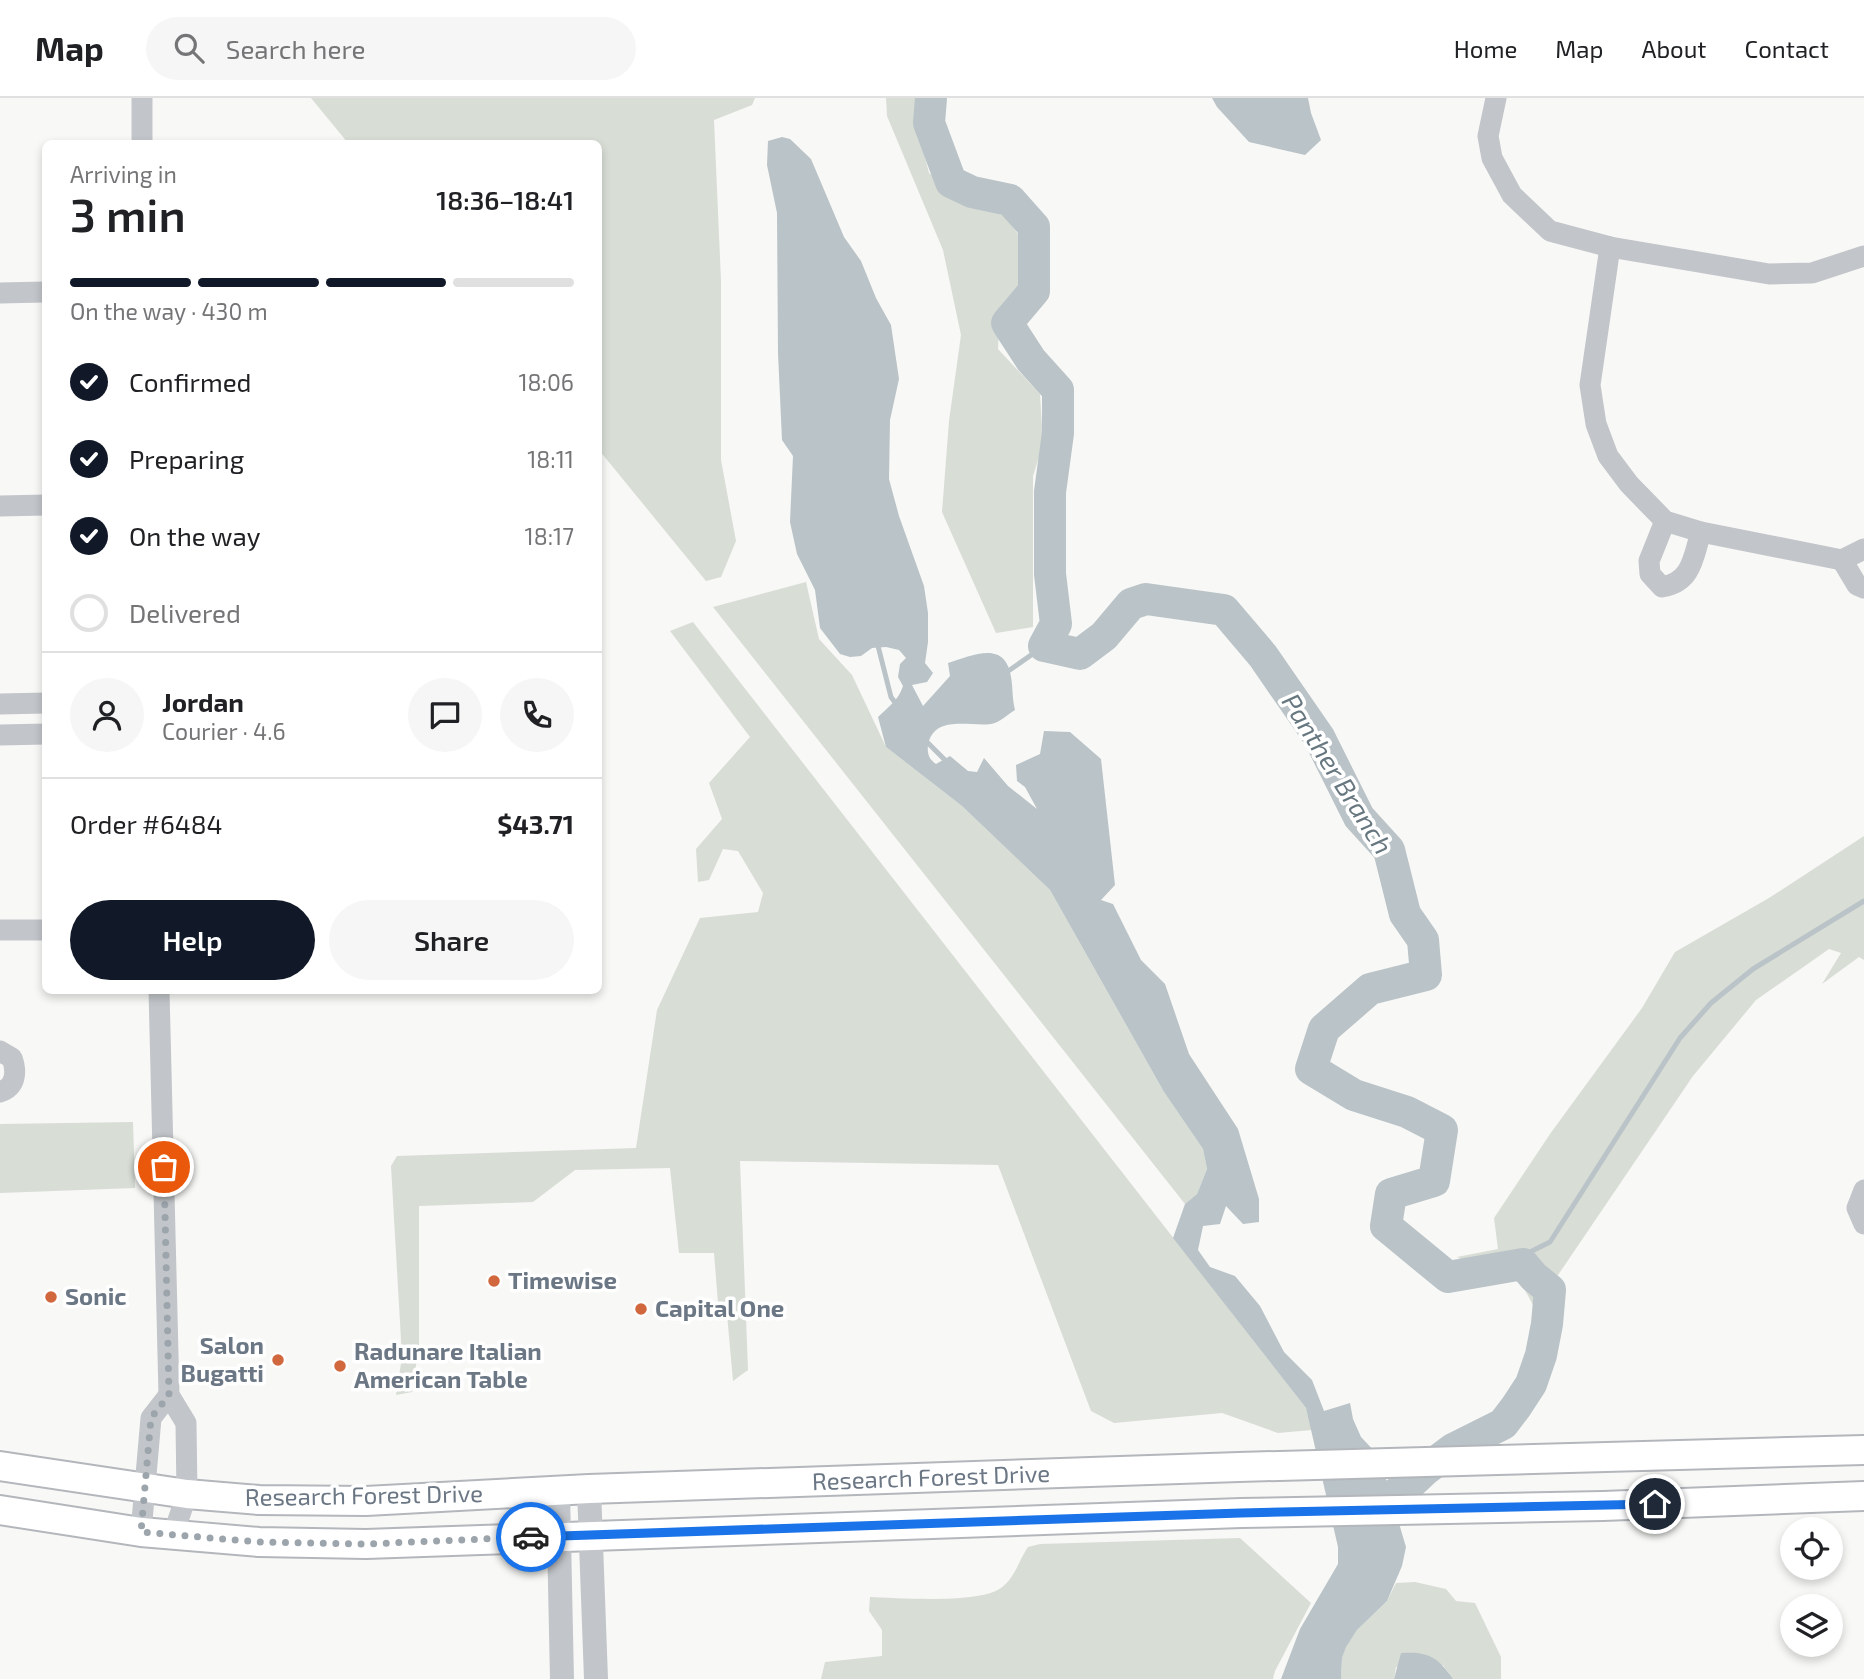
<!DOCTYPE html>
<meta charset="utf-8">
<style>
body{margin:0;font-family:"Exo 2",sans-serif;background:#f6f6f6;color:#202124;height:100vh;display:flex;flex-direction:column;font-size:26px;white-space:nowrap}
*{box-sizing:border-box;margin:0}
p{font-size:23px;color:#757577}
.icon{flex:none;width:38px;height:38px;fill:none;stroke:currentColor;stroke-width:2;stroke-linecap:round;stroke-linejoin:round}
.map{position:relative;flex:1;overflow:hidden}
.drawer{position:absolute;left:42px;top:42px;width:560px;height:854px;display:flex;flex-direction:column;background:#fff;border-radius:10px;box-shadow:0 4px 10px #0003}
.drawer>*{flex:none}
.controls{position:absolute;left:1780px;top:1419px;display:grid;gap:14px}
.controls a{display:grid;place-items:center;width:63px;height:63px;border-radius:50%;background:#fff;box-shadow:0 4px 10px #0003;font-size:35px}
.pin{position:absolute;display:grid;place-items:center;width:60px;height:60px;color:#fff;margin:-30px;border:4px solid #fff;border-radius:50%;box-shadow:0 2px 7px #0007}
.courier{position:absolute;display:grid;place-items:center;width:70px;height:70px;margin:-35px;border:5px solid #1a73e8;border-radius:50%;background:#fff;color:#222;box-shadow:0 2px 9px #0007}
.summary em{font-style:normal;font-weight:600}
.summary div{display:flex;flex-direction:column-reverse}
.summary{display:flex;align-items:center;justify-content:space-between;height:119px;padding:0 28px}
h1{font-size:46px;font-weight:600;line-height:52px}
.bar{display:grid;grid-template-columns:repeat(4,1fr);gap:10px 7px;align-content:center;height:84px;padding:0 28px}
.bar i{height:9px;border-radius:5px;background:#e0e0e0}
.bar .active{background:#111827}
.bar p{grid-column:span 4}
.line{display:flex;align-items:center;gap:18px;padding:0 28px;border-top:2px solid #e0e0e0}
.line div{flex:1}
.round{display:grid;place-items:center;flex:none;width:74px;height:74px;border-radius:37px;background:#f6f6f6}
ol{padding:0 28px;list-style:none}
li{display:flex;align-items:center;gap:21px;height:77px}
li p{margin-inline-start:auto}
li .icon{padding:7px;border-radius:50%;background:#111827;color:#fff;stroke-width:4}
li:last-child{color:#757577}
li i{width:38px;height:38px;border:4px solid #e0e0e0;border-radius:50%}
.action{display:flex;gap:14px;margin-top:auto;padding:14px 28px}
.action a{flex:1;height:80px;border-radius:42px;background:#111827;color:#fff;font-size:28px;font-weight:600;line-height:80px;text-align:center}
.action a+a{background:#f6f6f6;color:#202124}
header{display:flex;align-items:center;gap:42px;box-sizing:border-box;height:98px;padding:0 35px;background:#fff;border-bottom:2px solid #e0e0e0}
header strong{font-size:33px}
nav{display:flex;gap:38px;margin-inline-start:auto;font-size:24px}
.search{width:490px;height:63px;background:#f6f6f6;display:flex;align-items:center;gap:18px;box-sizing:border-box;padding:0 24px;border-radius:38px;color:#757577;font-size:26px}
.map>svg:first-child{display:block}
.green{fill:#d8ddd6}
.water{fill:#bac3c7}
.lines{fill:none;stroke-linecap:round;stroke-linejoin:round}
.stream{stroke:#bac3c7;stroke-width:5}
.river{stroke:#bac3c7;stroke-width:32}
.secondary-casing{stroke:#b3b7bc;stroke-width:32}
.minor{stroke:#c2c5c9;stroke-width:21}
.tertiary{stroke:#c2c5c9;stroke-width:24}
.secondary{stroke:#fff;stroke-width:28}
.done{stroke:#9ca4ac;stroke-width:7;stroke-dasharray:0 12.6}
.route{stroke:#1a73e8;stroke-width:9}
.poi-dot{fill:#d1683d;stroke:#fff;stroke-width:2.5}
.labels{text-anchor:middle;stroke-width:7;stroke-linejoin:round;paint-order:stroke}
.poi-label{font-size:24px;font-weight:bold;fill:#6b7784;stroke:#fff;text-anchor:start}
.street-label{font-size:24px;fill:#6b7784;stroke:#fff}
.water-label{font-size:26px;font-style:italic;fill:#67777f;stroke:#fff}
</style>
<header>
<strong>Map</strong>
<div class="search"><svg class="icon" aria-label="search" viewBox="0 0 24 24"><circle cx="10" cy="10" r="6"/><path d="M15 15l6 6"/></svg>Search here</div>
<nav><a>Home</a><a>Map</a><a>About</a><a>Contact</a></nav>
</header>
<div class="map">
<svg width="1864" height="1581" viewBox="0 0 1864 1581">
<rect width="100%" height="100%" fill="#f8f8f6"/>
<!-- green -->
<g class="green">
<path d="M311,0H755L752,7L714,22L721,183V362L736,443L721,479L706,483L599,352L598,46L348,45Z"/>
<path d="M886,0H917L918,31L929,75L962,101L1001,113L1027,148L1023,186L1000,209L998,251L1040,296L1043,346L1033,378V529L996,535L942,414L949,323L961,237L943,152L887,18Z"/>
<path d="M806,484L819,541L852,577L886,649L962,708L1050,792L1164,994L1203,1051L1207,1071L1197,1096L1185,1106L713,509Z"/>
<path d="M693,524L1306,1310L1312,1332L1278,1335L1222,1315L1114,1325L1091,1313L998,1067L740,1063L748,1272L733,1283L726,1205H718L714,1155H679L670,1070L575,1072L533,1104L419,1108V1248L412,1294L396,1297L402,1259L391,1068L397,1058L636,1050L657,912L700,820L758,814L763,795L738,753L723,751L709,782L698,784L696,751L722,721L709,685L750,639L670,533Z"/>
<path d="M1864,738V862L1859,859L1822,886L1841,855L1829,851L1756,902L1693,978L1556,1180L1551,1222H1541L1517,1177L1469,1180L1473,1167L1457,1159L1498,1151L1494,1120L1550,1036L1642,910L1675,854L1769,800Z"/>
<path d="M133,1024L135,1090L0,1095V1026Z"/>
<path d="M1240,1440L1311,1505L1275,1573L1273,1581H821L825,1564L882,1558V1532L869,1513L870,1499C899,1500 979,1506 1001,1490C1015,1480 1019,1462 1028,1449L1040,1446Z"/>
<path d="M1415,1484L1446,1491L1456,1503L1475,1505L1501,1559V1581H1453L1443,1567L1396,1569L1394,1581H1341L1342,1560L1346,1548L1357,1532L1387,1503L1396,1485Z"/>
</g>
<!-- water -->
<g class="water">
<path d="M1212,0H1308L1311,15L1321,42L1305,57L1249,44L1217,9Z"/>
<path d="M782,39L790,41L811,61L844,139L861,163L876,200L891,227L899,281L890,322L889,381L899,418L924,488L928,515V544L925,565L933,575L927,584L912,587L923,608L950,578L948,565C972,558 1005,541 1011,579C1013,590 1012,600 1015,612C1008,616 999,625 991,626C970,629 934,616 928,647C927,656 929,661 936,666L950,658L968,673L977,674L984,660L1008,688L1037,711L1025,689L1017,683L1016,667L1040,656L1044,633L1070,634L1101,661L1115,787L1101,802L1113,806L1141,862L1165,886L1189,956L1238,1031L1259,1101V1124L1243,1126L1226,1108L1220,1126L1203,1128L1198,1152L1210,1169L1235,1178L1260,1208L1284,1254L1312,1282L1324,1313L1350,1305L1353,1321L1361,1339L1379,1358L1406,1449L1402,1468L1387,1503L1357,1532L1346,1549L1342,1560L1341,1581H1281L1300,1531L1338,1466V1449L1306,1310L1173,1140L1185,1106L1197,1096L1207,1071L1203,1051L1164,994L1050,792L962,708L886,649L878,619C889,608 898,603 903,588L898,579L900,566L906,560L899,552L886,549L872,550L861,558L850,559L840,556L820,530L815,492L797,456L790,424L793,358L782,342L778,255L777,115L767,67L768,43Z"/>
<path d="M1401,1555C1428,1553 1438,1559 1453,1581H1394Z"/>
</g>
<g class="lines">
<!-- stream -->
<g class="stream">
<path d="M877,544L891,599L899,610"/>
<path d="M1004,576L1044,548"/>
<path d="M925,642L950,667"/>
<path d="M1523,1166L1530,1154L1550,1144L1680,940L1711,905L1753,871L1864,803"/>
</g>
<!-- river -->
<path class="river" d="M931,0L929,25L951,84L972,94L1010,102L1034,129V193L1007,225L1031,262L1058,292V335L1050,394V476L1056,526L1044,548L1080,556L1104,538L1131,506L1146,501L1224,512L1263,558L1319,639L1359,719L1389,752L1405,816L1423,842L1426,877L1370,891L1324,931L1311,971L1354,997L1407,1014L1442,1032L1434,1083L1391,1096L1386,1128L1448,1179L1523,1166L1534,1179L1550,1192L1547,1226L1541,1257L1531,1286L1516,1309L1503,1326L1453,1351L1425,1372L1406,1390L1391,1398L1372,1437"/>
<!-- secondary casing -->
<g class="secondary-casing">
<g id="secondary">
<path d="M0,1368L187,1396L259,1402L366,1403L589,1391L1239,1369L1864,1352"/>
<path d="M0,1412L141,1434L259,1444L366,1446L1241,1415L1603,1408L1864,1398"/>
</g>
</g>
<!-- minor -->
<g class="minor">
<path d="M142,0V46"/>
<path d="M1496,0L1488,38L1492,60L1512,97L1550,133L1610,149L1769,176L1812,175L1864,158"/>
<path d="M1610,149L1590,287L1596,326L1608,358L1629,386L1665,423L1701,434L1842,462L1864,451"/>
<path d="M0,195L45,194"/>
<path d="M0,408L46,407"/>
<path d="M1665,423L1649,463L1650,476L1662,489C1692,484 1693,460 1701,434"/>
<path d="M1842,462L1857,487L1864,490"/>
<path d="M0,606L46,605"/>
<path d="M0,637L46,636"/>
<path d="M0,832H46"/>
<path d="M159,892L169,1297L186,1325L187,1396L173,1437"/>
<path d="M0,953L12,960C17,974 16,989 0,994"/>
<path d="M1864,1092L1857,1110L1864,1126"/>
<path d="M141,1434L151,1320L169,1297"/>
</g>
<!-- tertiary -->
<g class="tertiary">
<path d="M589,1391L596,1581"/>
<path d="M558,1393L562,1581"/>
</g>
<!-- secondary -->
<use href="#secondary" class="secondary"/>
</g>
<g class="lines">
<!-- done -->
<path class="done" d="M164,1069L169,1297L151,1320L141,1434L258,1444L366,1446L531,1439"/>
<!-- route -->
<path class="route" d="M531,1439L1241,1415L1655,1406"/>
</g>
<!-- markers -->
<g class="poi-dot">
<circle cx="494" cy="1183" r="7"/>
<circle cx="51" cy="1199" r="7"/>
<circle cx="641" cy="1211" r="7"/>
<circle cx="278" cy="1262" r="7"/>
<circle cx="340" cy="1268" r="7"/>
</g>
<g class="labels">
<!-- poi labels -->
<g class="poi-label">
<text x="508" y="1191">Timewise</text>
<text x="65" y="1207">Sonic</text>
<text x="655" y="1219">Capital One</text>
<text x="264" y="1256" text-anchor="end">Salon<tspan x="264" dy="28">Bugatti</tspan></text>
<text x="354" y="1262">Radunare Italian<tspan x="354" dy="28">American Table</tspan></text>
</g>
<!-- street labels -->
<g class="street-label">
<text transform="translate(931 1380) rotate(-2)" y="8">Research Forest Drive</text>
<text transform="translate(364 1398) rotate(-1)" y="8">Research Forest Drive</text>
</g>
<!-- water labels -->
<g class="water-label">
<text transform="translate(1337 676) rotate(58)" y="9">Panther Branch</text>
</g>
</g>
</svg>
<div class="controls">
<a><svg class="icon" aria-label="locate" viewBox="0 0 24 24"><circle cx="12" cy="12" r="6"/><path d="M12 2v4M12 18v4M2 12h4M18 12h4"/></svg></a>
<a><svg class="icon" aria-label="layers" viewBox="0 0 24 24"><path d="M12 4l9 5-9 5-9-5zM3 14l9 5 9-5"/></svg></a>
</div>
<div class="pin" style="left:164px;top:1069px;background:#ea580c"><svg class="icon" aria-label="bag" viewBox="0 0 24 24"><path d="M5 8h14l-1 12H6zM9 8a3 3 0 0 1 6 0"/></svg></div>
<div class="pin" style="left:1655px;top:1406px;background:#1f2937"><svg class="icon" aria-label="home" viewBox="0 0 24 24"><path d="M3 11l9-7 9 7M6 9v11h12V9"/></svg></div>
<div class="courier" style="left:531px;top:1439px"><svg class="icon" aria-label="car" viewBox="0 0 24 24"><path d="M5 17H2v-5l4-1 3-4h7l3 4 3 1v5h-3M9 17h6M6 11h13"/><circle cx="7" cy="17" r="2"/><circle cx="17" cy="17" r="2"/></svg></div>
<section class="drawer">
<div class="summary"><div><h1>3 min</h1><p>Arriving in</p></div><em>18:36–18:41</em></div>
<div class="bar"><i class="active"></i><i class="active"></i><i class="active"></i><i></i><p>On the way · 430 m</p></div>
<ol>
<li><svg class="icon" aria-label="check" viewBox="0 0 24 24"><path d="M5 12l5 5 9-10"/></svg>Confirmed<p>18:06</p></li>
<li><svg class="icon" aria-label="check" viewBox="0 0 24 24"><path d="M5 12l5 5 9-10"/></svg>Preparing<p>18:11</p></li>
<li><svg class="icon" aria-label="check" viewBox="0 0 24 24"><path d="M5 12l5 5 9-10"/></svg>On the way<p>18:17</p></li>
<li><i></i>Delivered</li>
</ol>
<div class="line" style="height:126px"><a class="round"><svg class="icon" aria-label="person" viewBox="0 0 24 24"><circle cx="12" cy="8" r="4"/><path d="M4 21q1-7 8-7t8 7"/></svg></a><div><b>Jordan</b><p>Courier · 4.6</p></div><a class="round"><svg class="icon" aria-label="chat" viewBox="0 0 24 24"><path d="M4 5h16v11H9l-5 4z"/></svg></a><a class="round"><svg class="icon" aria-label="phone" viewBox="0 0 24 24"><path d="M5 4h4l2 5-3 2q2 4 5 5l2-3 5 2v4C11 20 4 13 5 4z"/></svg></a></div>
<div class="line" style="height:91px"><div>Order #6484</div><b>$43.71</b></div>
<div class="action"><a>Help</a><a>Share</a></div>
</section>
</div>
